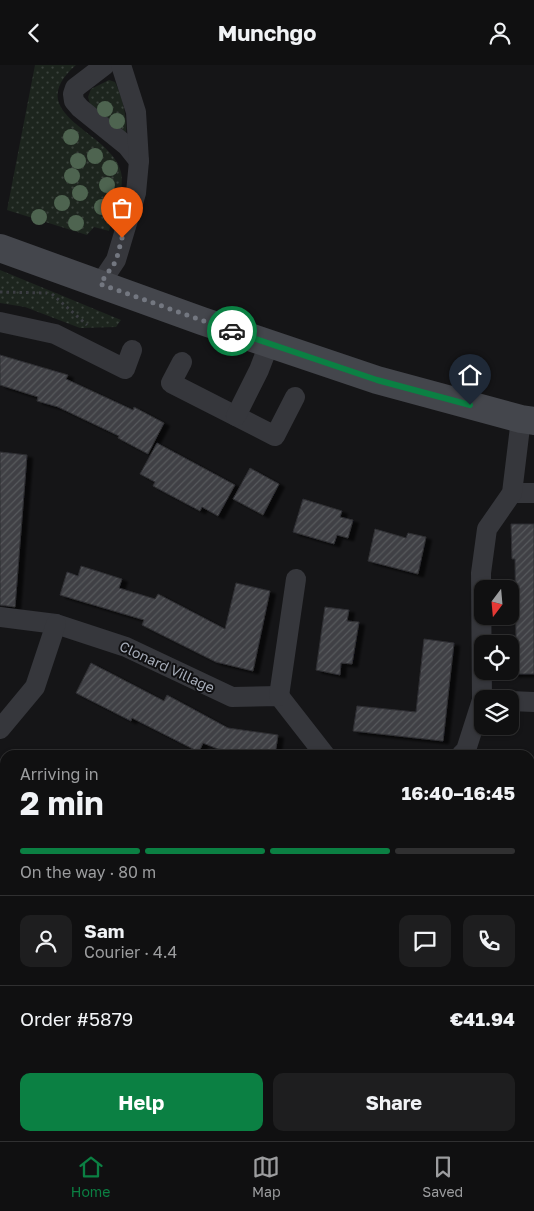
<!DOCTYPE html>
<meta charset="utf-8">
<style>
body{margin:0;font-family:"Golos Text",sans-serif;background:#1e1e1f;color:#f1f3f6;height:100vh;display:flex;flex-direction:column;font-size:19px;white-space:nowrap}
*{box-sizing:border-box;margin:0}
p{font-size:16px;color:#9c9d9f}
.icon{flex:none;width:28px;height:28px;fill:none;stroke:currentColor;stroke-width:2;stroke-linecap:round;stroke-linejoin:round}
.map{position:relative;flex:1;overflow:hidden}
.panel{position:absolute;left:0px;top:685px;width:535px;height:391px;display:flex;flex-direction:column;background:#101011;border-radius:15px 15px 0 0;box-shadow:0 1px 4px #0004,0 0 0 1px #303031}
.panel>*{flex:none}
.needle{width:32px;rotate:196deg}
.fabs{position:absolute;left:474px;top:515px;display:grid;gap:10px}
.fabs a{display:grid;place-items:center;width:45px;height:45px;border-radius:10px;background:#101011;box-shadow:0 1px 4px #0004,0 0 0 1px #303031;font-size:25px}
.pin{position:absolute;display:grid;place-items:center;width:42px;height:42px;color:#fff;margin:-51px -21px;border-radius:50% 50% 50% 0;rotate:-45deg;box-shadow:0 0 5px #0007}
.pin .icon{rotate:45deg}
.courier{position:absolute;display:grid;place-items:center;width:50px;height:50px;margin:-25px;border:4px solid #0b8043;border-radius:50%;background:#fff;color:#222;box-shadow:0 1px 6px #0007}
.headline em{font-style:normal;font-weight:700}
.headline div{display:flex;flex-direction:column-reverse}
.headline{display:flex;align-items:center;justify-content:space-between;height:85px;padding:0 20px}
h1{font-size:32px;font-weight:700;line-height:38px}
.bar{display:grid;grid-template-columns:repeat(4,1fr);gap:8px 5px;align-content:center;height:60px;padding:0 20px}
.bar i{height:6px;border-radius:4px;background:#303031}
.bar .active{background:#0b8043}
.bar p{grid-column:span 4}
.line{display:flex;align-items:center;gap:12px;padding:0 20px;border-top:1px solid #303031}
.line div{flex:1}
.round{display:grid;place-items:center;flex:none;width:52px;height:52px;border-radius:10px;background:#1e1e1f}
.action{display:flex;gap:10px;margin-top:auto;padding:10px 20px}
.action a{flex:1;height:58px;border-radius:10px;background:#0b8043;color:#fff;font-size:20px;font-weight:700;line-height:58px;text-align:center}
.action a+a{background:#1e1e1f;color:#f1f3f6}
header{display:flex;justify-content:space-between;align-items:center;height:65px;padding:0 20px;background:#101011;font-size:22px;font-weight:700}
.tab-bar{display:flex;justify-content:space-around;align-items:center;height:70px;border-top:1px solid #303031;background:#101011;font-size:14px;color:#9c9d9f}
.tab-bar a{display:grid;justify-items:center;gap:2px}
.tab-bar .active{color:#0b8043}
.map>svg:first-child{display:block}
.grass{fill:url(#grass-dots)}
.building{fill:url(#building-hatch);stroke:#2f2f33;filter:url(#shadow)}
.lines{fill:none;stroke-linecap:round;stroke-linejoin:round}
.path{stroke:#3c3e43;stroke-width:3;stroke-dasharray:2.5 4;stroke-linecap:butt}
.street{stroke:#36373c;stroke-width:20}
.secondary{stroke:#44464c;stroke-width:28}
.tree{fill:#4e6450}
.done{stroke:#737780;stroke-width:5;stroke-dasharray:0 9}
.route{stroke:#0b8043;stroke-width:6}
.labels{text-anchor:middle;stroke-width:4;stroke-linejoin:round;paint-order:stroke}
.street-label{font-size:14px;fill:#a6acb8;stroke:#101012}
</style>
<header><svg class="icon" aria-label="back" viewBox="0 0 24 24"><path d="M15 5l-7 7 7 7"/></svg>Munchgo<svg class="icon" aria-label="person" viewBox="0 0 24 24"><circle cx="12" cy="8" r="4"/><path d="M4 21q1-7 8-7t8 7"/></svg></header>
<div class="map">
<svg width="534" height="1076" viewBox="0 0 534 1076">
<defs>
<pattern id="grass-dots" width="8" height="8" patternUnits="userSpaceOnUse" patternTransform="scale(1.25)"><rect width="8" height="8" fill="#1d251e"/><path d="M2 2h.1M6 6h.1" fill="none" stroke="#3b423d" stroke-width="1.8" stroke-linecap="round"/></pattern>
<pattern id="building-hatch" width="6" height="6" patternUnits="userSpaceOnUse" patternTransform="scale(1.25)"><rect width="6" height="6" fill="#3f4044"/><path d="M-1 1l2-2M0 6l6-6M5 7l2-2" fill="none" stroke="#58595d"/></pattern>
<filter id="shadow"><feDropShadow dx="5.5" dy="3" stdDeviation="1" flood-color="#0009"/></filter>
</defs>
<rect width="100%" height="100%" fill="#151517"/>
<!-- grass -->
<g class="grass">
<path d="M35,0H76C19,50 112,66 121,107C125,125 114,149 109,166L94,162L87,170L7,145Z"/>
<path d="M109,15L115,17C123,34 127,51 126,70L91,42L88,32L91,24Z"/>
<path d="M0,205L121,255L116,262L80,263L25,242L0,238Z"/>
</g>
<!-- building -->
<g class="building">
<path d="M0,290L68,310L66,314L133,345L134,342L164,358L148,389L118,373L119,371L58,342L37,336L38,332L0,320Z"/>
<path d="M157,378L235,420L218,451L202,442L200,446L153,421L155,417L140,409Z"/>
<path d="M0,387L27,390L15,542L0,540Z"/>
<path d="M250,403L279,419L263,450L233,434Z"/>
<path d="M303,434L342,446L340,452L353,455L348,473L337,470L334,479L293,467Z"/>
<path d="M511,459H534V609H513L512,575H516L515,494H512Z"/>
<path d="M375,464L406,473L408,468L426,472L418,509L368,496Z"/>
<path d="M81,501L122,514L119,523L155,534L158,529L225,564L236,518L270,526L253,606L216,597L142,560L144,555L60,530L67,507L78,511Z"/>
<path d="M325,542L349,545L347,556L359,557L352,599L341,598L340,610L316,605Z"/>
<path d="M424,574L454,578L443,676L353,666L357,641L416,647Z"/>
<path d="M91,598L164,636L167,630L228,663L278,670L275,690H258L218,684L203,678L199,687L132,653L131,656L76,628Z"/>
</g>
<g class="lines">
<!-- path -->
<g class="path">
<path d="M0,227L47,228"/>
<path d="M52,229L87,260"/>
</g>
<!-- street -->
<g class="street">
<path d="M105,0L75,23L73,29L74,36L80,43L127,81L139,96"/>
<path d="M100,219L116,195L136,128L139,96L136,47L121,0"/>
<path d="M0,257L55,269L125,304L132,285"/>
<path d="M182,297L171,318L275,371L295,332"/>
<path d="M236,351L259,305L269,279"/>
<path d="M512,428H534"/>
<path d="M0,552L56,559L126,582L232,632L279,631L325,690"/>
<path d="M279,631L296,514"/>
<path d="M510,636L534,637"/>
<path d="M0,664L35,622L56,559"/>
<path d="M461,690L466,685L482,635L481,508L487,464L512,428L521,354"/>
<path d="M0,752L5,759"/>
<path d="M0,807L5,805"/>
<path d="M530,848L534,849"/>
<path d="M0,1047L5,1045"/>
<path d="M162,1071L164,1076"/>
</g>
<!-- secondary -->
<path class="secondary" d="M0,183L202,256L377,315L521,354L534,356"/>
</g>
<!-- trees -->
<g class="tree">
<circle cx="105" cy="44" r="8"/>
<circle cx="117" cy="56" r="8"/>
<circle cx="71" cy="72" r="8"/>
<circle cx="95" cy="91" r="8"/>
<circle cx="78" cy="96" r="8"/>
<circle cx="110" cy="103" r="8"/>
<circle cx="72" cy="111" r="8"/>
<circle cx="107" cy="120" r="8"/>
<circle cx="80" cy="128" r="8"/>
<circle cx="62" cy="138" r="8"/>
<circle cx="102" cy="142" r="8"/>
<circle cx="39" cy="152" r="8"/>
<circle cx="76" cy="158" r="8"/>
</g>
<g class="lines">
<!-- done -->
<path class="done" d="M122,173L116,196L100,219L232,266"/>
<!-- route -->
<path class="route" d="M232,266L377,315L470,340"/>
</g>
<g class="labels">
<!-- street labels -->
<g class="street-label">
<text transform="translate(167 602) rotate(25)" y="5">Clonard Village</text>
</g>
</g>
</svg>
<div class="fabs">
<a><svg class="needle" viewBox="-14 -14 28 28"><path d="M0-13l5 13h-10z" fill="#e53935"/><path d="M0 13l5-13h-10z" fill="#9c9d9f"/></svg></a>
<a><svg class="icon" aria-label="locate" viewBox="0 0 24 24"><circle cx="12" cy="12" r="6"/><path d="M12 2v4M12 18v4M2 12h4M18 12h4"/></svg></a>
<a><svg class="icon" aria-label="layers" viewBox="0 0 24 24"><path d="M12 4l9 5-9 5-9-5zM3 14l9 5 9-5"/></svg></a>
</div>
<div class="pin" style="left:122px;top:173px;background:#ea580c"><svg class="icon" aria-label="bag" viewBox="0 0 24 24"><path d="M5 8h14l-1 12H6zM9 8a3 3 0 0 1 6 0"/></svg></div>
<div class="pin" style="left:470px;top:340px;background:#1f2937"><svg class="icon" aria-label="home" viewBox="0 0 24 24"><path d="M3 11l9-7 9 7M6 9v11h12V9"/></svg></div>
<div class="courier" style="left:232px;top:266px"><svg class="icon" aria-label="car" viewBox="0 0 24 24"><path d="M5 17H2v-5l4-1 3-4h7l3 4 3 1v5h-3M9 17h6M6 11h13"/><circle cx="7" cy="17" r="2"/><circle cx="17" cy="17" r="2"/></svg></div>
<section class="panel">
<div class="headline"><div><h1>2 min</h1><p>Arriving in</p></div><em>16:40–16:45</em></div>
<div class="bar"><i class="active"></i><i class="active"></i><i class="active"></i><i></i><p>On the way · 80 m</p></div>
<div class="line" style="height:90px"><a class="round"><svg class="icon" aria-label="person" viewBox="0 0 24 24"><circle cx="12" cy="8" r="4"/><path d="M4 21q1-7 8-7t8 7"/></svg></a><div><b>Sam</b><p>Courier · 4.4</p></div><a class="round"><svg class="icon" aria-label="chat" viewBox="0 0 24 24"><path d="M4 5h16v11H9l-5 4z"/></svg></a><a class="round"><svg class="icon" aria-label="phone" viewBox="0 0 24 24"><path d="M5 4h4l2 5-3 2q2 4 5 5l2-3 5 2v4C11 20 4 13 5 4z"/></svg></a></div>
<div class="line" style="height:65px"><div>Order #5879</div><b>€41.94</b></div>
<div class="action"><a>Help</a><a>Share</a></div>
</section>
</div>
<nav class="tab-bar">
<a class="active"><svg class="icon" aria-label="home" viewBox="0 0 24 24"><path d="M3 11l9-7 9 7M6 9v11h12V9"/></svg>Home</a>
<a><svg class="icon" aria-label="map" viewBox="0 0 24 24"><path d="M3 6l6-2 6 2 6-2v14l-6 2-6-2-6 2zM9 4v14M15 6v14"/></svg>Map</a>
<a><svg class="icon" aria-label="saved" viewBox="0 0 24 24"><path d="M7 4h10v16l-5-4-5 4z"/></svg>Saved</a>
</nav>
